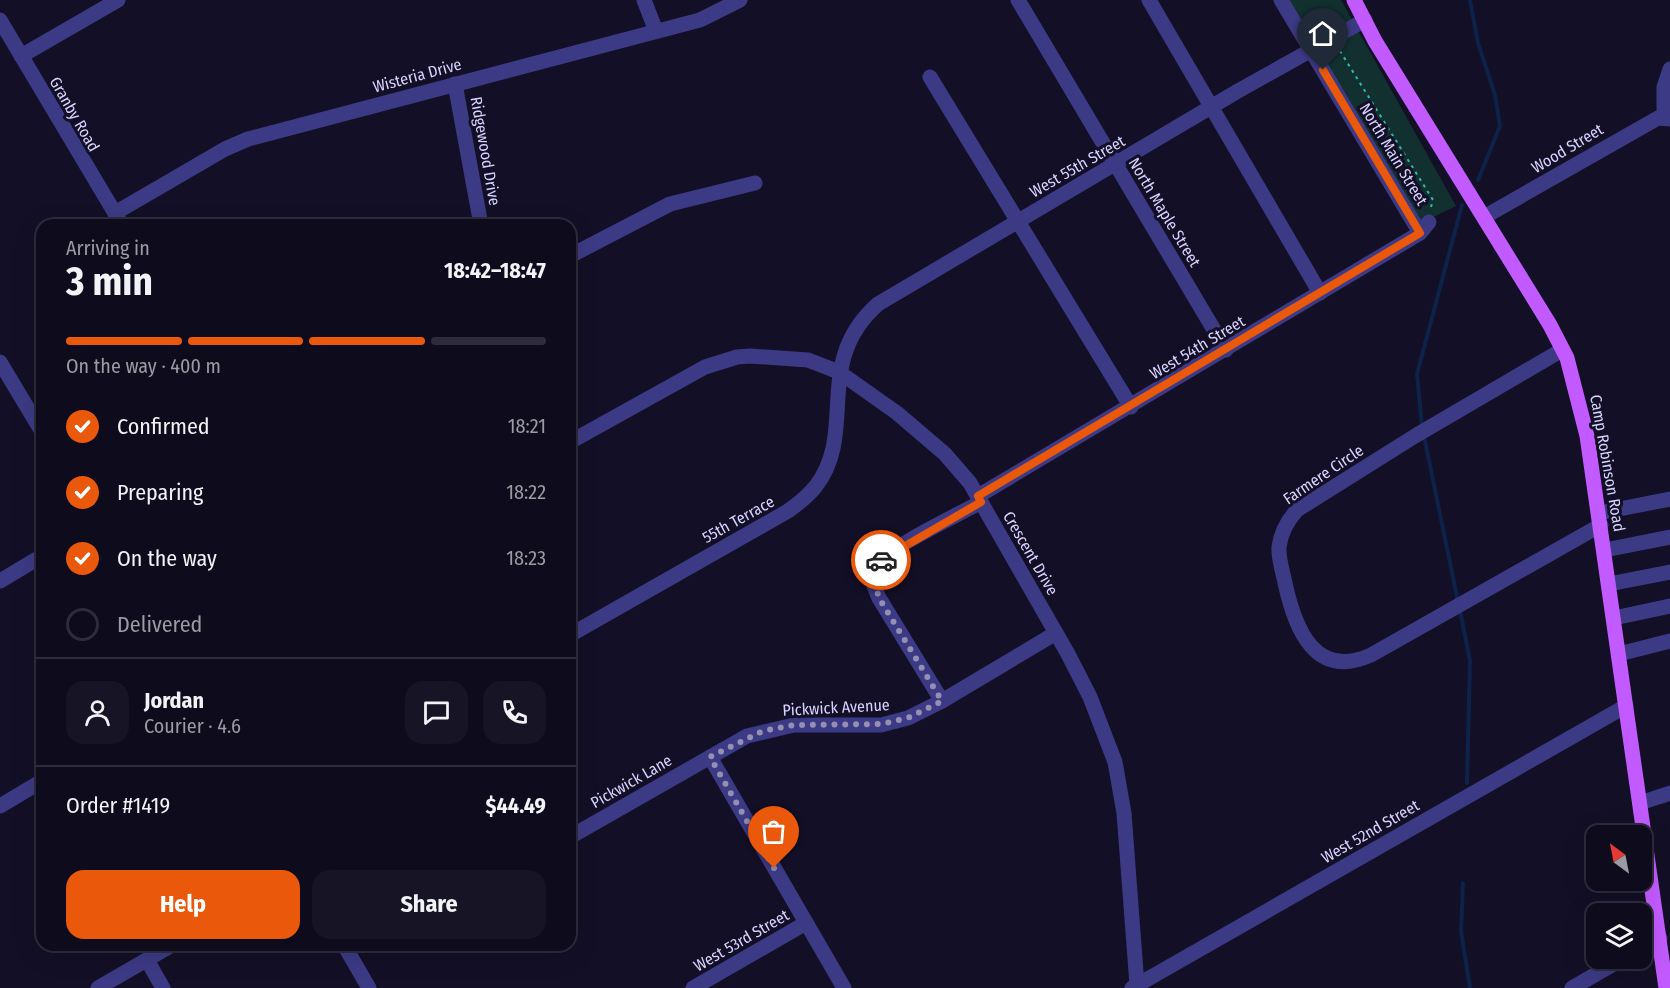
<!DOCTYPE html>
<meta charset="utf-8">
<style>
body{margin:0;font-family:"Fira Sans Condensed",sans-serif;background:#171425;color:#f1f3f6;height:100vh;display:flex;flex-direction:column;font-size:22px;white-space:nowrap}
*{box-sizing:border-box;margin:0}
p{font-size:20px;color:#9b9ba3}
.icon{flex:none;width:33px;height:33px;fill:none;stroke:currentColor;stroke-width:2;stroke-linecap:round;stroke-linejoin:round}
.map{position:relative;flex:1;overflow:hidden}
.side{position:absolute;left:36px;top:219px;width:540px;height:732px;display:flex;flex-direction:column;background:#0e0b1c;border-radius:18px;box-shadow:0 6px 24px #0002,0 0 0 2px #2e2b3b}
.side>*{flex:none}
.needle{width:39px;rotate:328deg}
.controls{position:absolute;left:1586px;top:825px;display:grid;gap:12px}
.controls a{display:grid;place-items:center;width:66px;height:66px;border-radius:12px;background:#0e0b1c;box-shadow:0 6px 24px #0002,0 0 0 2px #2e2b3b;font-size:30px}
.pin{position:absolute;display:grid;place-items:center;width:51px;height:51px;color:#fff;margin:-62px -26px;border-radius:50% 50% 50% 0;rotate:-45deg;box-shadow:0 0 6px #0007}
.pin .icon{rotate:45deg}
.courier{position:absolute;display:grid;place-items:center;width:60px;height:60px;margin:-30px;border:4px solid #ea580c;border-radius:50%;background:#fff;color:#222;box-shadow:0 2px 8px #0007}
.summary em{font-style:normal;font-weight:700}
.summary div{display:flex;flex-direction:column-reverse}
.summary{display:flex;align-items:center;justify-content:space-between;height:102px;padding:0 30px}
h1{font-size:39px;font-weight:700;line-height:45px}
.bar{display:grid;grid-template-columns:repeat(4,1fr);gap:9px 6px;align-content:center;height:72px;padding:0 30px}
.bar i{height:8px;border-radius:4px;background:#2e2b3b}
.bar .on{background:#ea580c}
.bar p{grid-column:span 4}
.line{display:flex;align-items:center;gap:15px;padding:0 30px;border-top:2px solid #2e2b3b}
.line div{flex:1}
.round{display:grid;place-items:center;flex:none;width:63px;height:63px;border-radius:18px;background:#171425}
ol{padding:0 30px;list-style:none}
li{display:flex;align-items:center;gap:18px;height:66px}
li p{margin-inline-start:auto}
li .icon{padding:6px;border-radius:50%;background:#ea580c;color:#fff;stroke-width:4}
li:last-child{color:#9b9ba3}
li i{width:33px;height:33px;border:3px solid #2e2b3b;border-radius:50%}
.primary-button{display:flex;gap:12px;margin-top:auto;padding:12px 30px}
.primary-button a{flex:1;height:69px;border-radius:18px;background:#ea580c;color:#fff;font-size:24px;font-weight:700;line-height:69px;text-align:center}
.primary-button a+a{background:#171425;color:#f1f3f6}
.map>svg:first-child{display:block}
.green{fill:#12302f}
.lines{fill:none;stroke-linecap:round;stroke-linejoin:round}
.stream{stroke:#0c2248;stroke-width:4}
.path{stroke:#2fb8b0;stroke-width:2;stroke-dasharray:3 4.5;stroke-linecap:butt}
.minor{stroke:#3d3a85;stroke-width:15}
.major{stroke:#c25bff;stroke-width:15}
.done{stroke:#948fb3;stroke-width:6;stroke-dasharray:0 10.8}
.route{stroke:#ea580c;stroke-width:8}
.labels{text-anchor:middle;stroke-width:6;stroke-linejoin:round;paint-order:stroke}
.street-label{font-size:16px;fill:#d9d4ff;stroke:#130f26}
</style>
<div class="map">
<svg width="1670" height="988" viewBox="0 0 1670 988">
<rect width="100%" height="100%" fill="#130f26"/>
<!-- green -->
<path class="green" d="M1287,0H1341L1456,206L1419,224Z"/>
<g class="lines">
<!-- stream -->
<g class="stream">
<path d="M1470,0L1478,43L1495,95L1500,126L1478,180"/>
<path d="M1422,426L1417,374L1462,205"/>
<path d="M1424,436L1458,602"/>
<path d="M1460,610L1470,661L1467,783"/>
<path d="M1463,883L1461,931L1470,988"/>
</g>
<!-- path -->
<path class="path" d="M1340,51L1433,200L1431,207"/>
<!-- minor -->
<g class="minor">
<path d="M644,0L656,31"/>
<path d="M1018,0L1226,350"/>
<path d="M1149,0L1320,293"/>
<path d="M1281,0L1420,233"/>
<path d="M0,20L122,225"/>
<path d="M21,56L118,0"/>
<path d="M930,77L1131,407"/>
<path d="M455,84L481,225"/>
<path d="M1664,117V87L1670,69"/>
<path d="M115,213L225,149L248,139L700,20L740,0"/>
<path d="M1484,217L1658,118L1670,119"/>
<path d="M570,256L670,204L755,183"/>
<path d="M1562,350L1415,436L1297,510C1287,521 1281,532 1279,547C1278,558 1283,572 1285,583C1295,629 1315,680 1371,655L1601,525"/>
<path d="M0,362L42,432"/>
<path d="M570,442L705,367L737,357L750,356L808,360L839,372L897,413L945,454L970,483L1068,654L1090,697L1115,762L1124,813L1137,985"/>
<path d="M978,496L1420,233L1429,222"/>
<path d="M1599,513L1670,499"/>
<path d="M1605,550L1670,537"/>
<path d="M0,581L42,556"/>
<path d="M1609,584L1670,572"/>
<path d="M1614,618L1670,606"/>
<path d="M570,635L788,511C798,504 808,496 816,486C858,431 812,362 878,304L1238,91L1365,20"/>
<path d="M1619,654L1670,641"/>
<path d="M942,701L879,598L874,586V568C886,548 958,515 981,502"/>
<path d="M710,757L844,988"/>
<path d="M1640,803L1670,793"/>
<path d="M0,806L42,781"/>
<path d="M570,837L747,736L794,725H881L908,718L942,701L1056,633"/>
<path d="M344,945L369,988"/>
<path d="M1641,949L1660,938"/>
<path d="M147,960L163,988"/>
<path d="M98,988L172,945"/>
<path d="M693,988L806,923"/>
<path d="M1132,988L1626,706"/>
<path d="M1572,988L1624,958"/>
</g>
<!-- major -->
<path class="major" d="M1354,0L1375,41L1550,325L1567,358L1587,436L1666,988"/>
</g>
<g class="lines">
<!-- done -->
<path class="done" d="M774,868L710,757L763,731L794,725L881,724L908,718L942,701L879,598L873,577L874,568L881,560"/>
<!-- route -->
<path class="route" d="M881,560L981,502L978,496L1420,233L1323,70"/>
</g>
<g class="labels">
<!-- street labels -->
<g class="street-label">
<text transform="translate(417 75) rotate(-15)" y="6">Wisteria Drive</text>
<text transform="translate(75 114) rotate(60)" y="6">Granby Road</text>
<text transform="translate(1567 148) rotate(-31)" y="6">Wood Street</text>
<text transform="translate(486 151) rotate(80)" y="6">Ridgewood Drive</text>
<text transform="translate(1394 154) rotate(59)" y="6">North Main Street</text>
<text transform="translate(1077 166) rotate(-30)" y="6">West 55th Street</text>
<text transform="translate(1165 212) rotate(59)" y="6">North Maple Street</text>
<text transform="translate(1197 347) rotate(-31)" y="6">West 54th Street</text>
<text transform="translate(1608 463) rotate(80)" y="6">Camp Robinson Road</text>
<text transform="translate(1323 474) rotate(-34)" y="6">Farmere Circle</text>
<text transform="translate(738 519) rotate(-29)" y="6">55th Terrace</text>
<text transform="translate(1031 553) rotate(60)" y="6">Crescent Drive</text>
<text transform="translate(836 707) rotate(-3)" y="6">Pickwick Avenue</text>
<text transform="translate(631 781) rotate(-30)" y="6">Pickwick Lane</text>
<text transform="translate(1370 831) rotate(-30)" y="6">West 52nd Street</text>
<text transform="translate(741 940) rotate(-30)" y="6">West 53rd Street</text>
</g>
</g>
</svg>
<div class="controls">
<a><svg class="needle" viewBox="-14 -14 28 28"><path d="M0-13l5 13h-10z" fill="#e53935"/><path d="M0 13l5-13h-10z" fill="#9b9ba3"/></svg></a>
<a><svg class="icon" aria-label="layers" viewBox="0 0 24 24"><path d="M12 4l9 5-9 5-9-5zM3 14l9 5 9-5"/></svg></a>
</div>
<div class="pin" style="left:774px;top:868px;background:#ea580c"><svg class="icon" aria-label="bag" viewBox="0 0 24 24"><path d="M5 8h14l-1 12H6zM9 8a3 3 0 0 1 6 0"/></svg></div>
<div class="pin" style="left:1323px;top:70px;background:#1f2937"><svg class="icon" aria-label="home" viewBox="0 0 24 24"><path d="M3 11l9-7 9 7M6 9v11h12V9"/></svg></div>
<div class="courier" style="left:881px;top:560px"><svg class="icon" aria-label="car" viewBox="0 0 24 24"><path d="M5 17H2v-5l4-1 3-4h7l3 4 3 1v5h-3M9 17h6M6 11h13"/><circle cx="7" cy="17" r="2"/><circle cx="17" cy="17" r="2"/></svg></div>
<section class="side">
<div class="summary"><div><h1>3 min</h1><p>Arriving in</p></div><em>18:42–18:47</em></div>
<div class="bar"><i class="on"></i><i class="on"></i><i class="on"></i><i></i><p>On the way · 400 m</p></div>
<ol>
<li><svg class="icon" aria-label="check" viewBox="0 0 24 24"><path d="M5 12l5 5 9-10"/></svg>Confirmed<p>18:21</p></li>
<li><svg class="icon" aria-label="check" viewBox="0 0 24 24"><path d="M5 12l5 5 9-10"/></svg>Preparing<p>18:22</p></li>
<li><svg class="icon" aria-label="check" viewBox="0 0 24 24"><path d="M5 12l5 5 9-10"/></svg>On the way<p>18:23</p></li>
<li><i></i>Delivered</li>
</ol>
<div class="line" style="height:108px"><a class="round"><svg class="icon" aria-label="person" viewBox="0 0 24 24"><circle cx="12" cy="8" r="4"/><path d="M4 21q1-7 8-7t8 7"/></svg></a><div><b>Jordan</b><p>Courier · 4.6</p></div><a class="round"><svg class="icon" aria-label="chat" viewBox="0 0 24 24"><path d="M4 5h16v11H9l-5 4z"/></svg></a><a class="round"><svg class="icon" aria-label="phone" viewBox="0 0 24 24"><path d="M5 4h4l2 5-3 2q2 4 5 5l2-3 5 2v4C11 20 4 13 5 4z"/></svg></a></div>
<div class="line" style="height:78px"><div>Order #1419</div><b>$44.49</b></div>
<div class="primary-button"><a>Help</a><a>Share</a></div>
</section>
</div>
